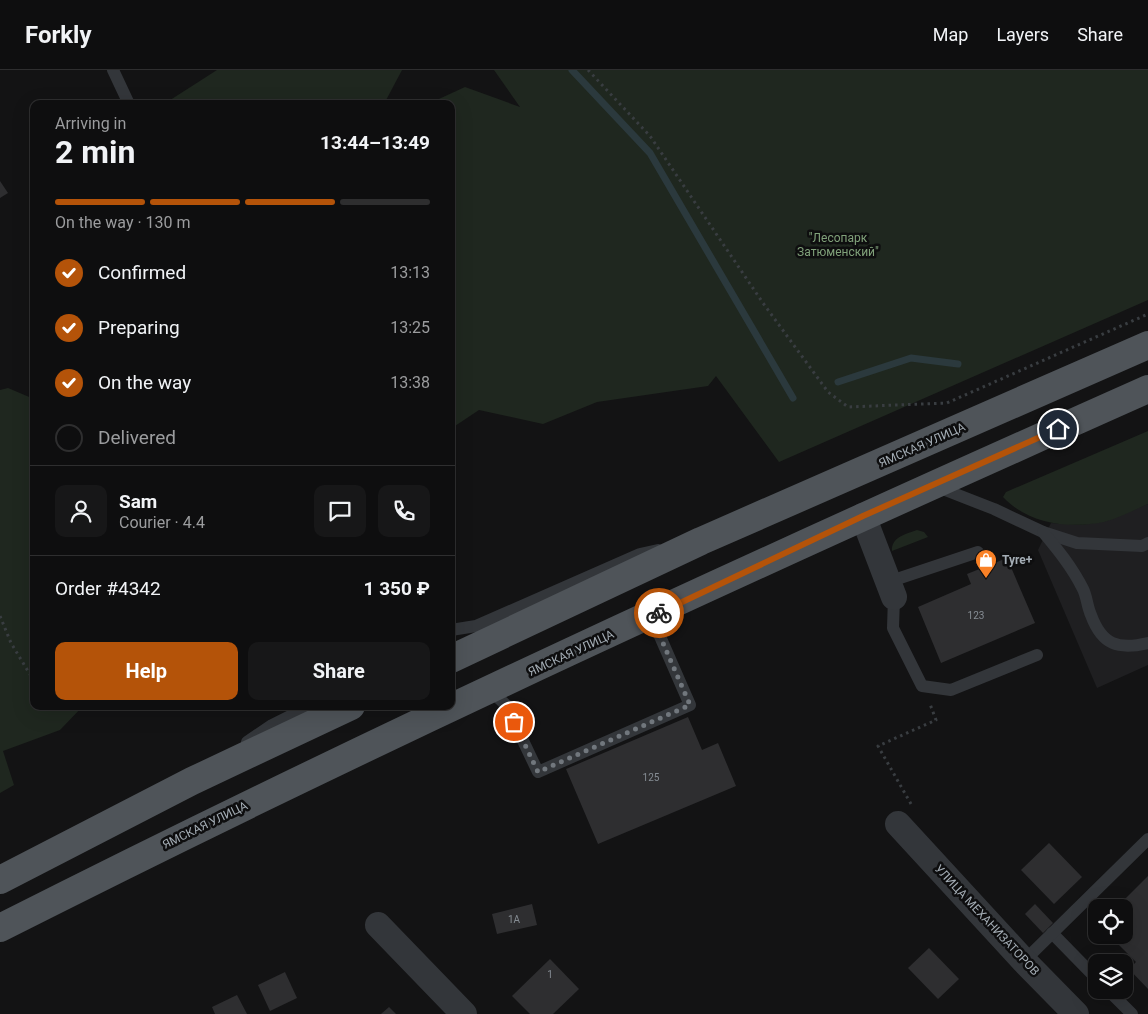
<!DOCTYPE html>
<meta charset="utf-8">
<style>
body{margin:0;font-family:Roboto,sans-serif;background:#171718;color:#f1f3f6;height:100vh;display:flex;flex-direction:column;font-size:19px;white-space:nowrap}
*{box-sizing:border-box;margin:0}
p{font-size:16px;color:#9b9c9e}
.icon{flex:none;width:28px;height:28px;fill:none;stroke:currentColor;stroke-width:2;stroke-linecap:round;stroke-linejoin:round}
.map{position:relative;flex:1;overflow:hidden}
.drawer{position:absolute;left:30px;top:30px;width:425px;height:610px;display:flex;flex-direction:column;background:#0e0e0f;border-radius:10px;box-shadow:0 5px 20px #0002,0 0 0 1px #2e2e2f}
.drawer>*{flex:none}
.fabs{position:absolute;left:1088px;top:829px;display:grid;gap:10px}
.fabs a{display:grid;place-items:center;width:45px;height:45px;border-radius:10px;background:#0e0e0f;box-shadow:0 5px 20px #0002,0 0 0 1px #2e2e2f;font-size:25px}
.pin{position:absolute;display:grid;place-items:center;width:42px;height:42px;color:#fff;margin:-21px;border:2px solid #fff;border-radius:50%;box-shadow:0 1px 5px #0007}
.courier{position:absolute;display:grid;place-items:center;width:50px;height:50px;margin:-25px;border:4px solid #b45309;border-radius:50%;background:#fff;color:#222;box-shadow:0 1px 6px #0007}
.headline em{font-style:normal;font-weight:700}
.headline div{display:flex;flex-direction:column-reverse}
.headline{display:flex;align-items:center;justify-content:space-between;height:85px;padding:0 25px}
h1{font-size:32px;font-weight:700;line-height:38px}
.bar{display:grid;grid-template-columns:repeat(4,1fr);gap:8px 5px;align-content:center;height:60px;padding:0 25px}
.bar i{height:6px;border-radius:4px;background:#2e2e2f}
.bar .selected{background:#b45309}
.bar p{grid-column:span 4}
.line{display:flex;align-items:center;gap:12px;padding:0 25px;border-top:1px solid #2e2e2f}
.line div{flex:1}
.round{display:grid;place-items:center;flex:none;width:52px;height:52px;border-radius:10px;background:#171718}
ol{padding:0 25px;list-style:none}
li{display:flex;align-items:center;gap:15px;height:55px}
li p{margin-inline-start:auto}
li .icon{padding:5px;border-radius:50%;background:#b45309;color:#fff;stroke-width:4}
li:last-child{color:#9b9c9e}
li i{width:28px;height:28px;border:2px solid #2e2e2f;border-radius:50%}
.button{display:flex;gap:10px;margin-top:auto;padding:10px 25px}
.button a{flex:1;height:58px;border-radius:10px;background:#b45309;color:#fff;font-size:20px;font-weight:700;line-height:58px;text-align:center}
.button a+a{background:#171718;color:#f1f3f6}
header{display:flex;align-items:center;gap:30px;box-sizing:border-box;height:70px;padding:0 25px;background:#0e0e0f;border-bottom:1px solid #2e2e2f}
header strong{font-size:24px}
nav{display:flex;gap:28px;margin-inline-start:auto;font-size:18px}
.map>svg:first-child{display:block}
.built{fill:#1f1f21}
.green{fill:#1f271f}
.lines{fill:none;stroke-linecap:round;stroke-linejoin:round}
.stream{stroke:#2b393d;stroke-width:7}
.building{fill:#2e2e30}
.path{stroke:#393d41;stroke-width:3;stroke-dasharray:2.5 4;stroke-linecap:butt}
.service{stroke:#33363a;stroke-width:12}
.minor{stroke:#33363a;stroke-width:26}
.primary{stroke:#4f5459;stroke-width:28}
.done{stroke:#71777d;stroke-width:5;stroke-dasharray:0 9}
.route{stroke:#b45309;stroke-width:6}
.labels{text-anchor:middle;stroke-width:5;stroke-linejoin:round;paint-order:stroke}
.number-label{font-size:10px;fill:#868d94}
.park-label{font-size:12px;fill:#80a17a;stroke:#0e0e0f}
.street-label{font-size:12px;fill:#a4adb5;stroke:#0e0e0f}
.poi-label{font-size:12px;font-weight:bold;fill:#a4adb5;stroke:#0e0e0f;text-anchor:start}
</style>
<header>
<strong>Forkly</strong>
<nav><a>Map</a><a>Layers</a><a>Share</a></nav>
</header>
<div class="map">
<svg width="1148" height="944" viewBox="0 0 1148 944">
<rect width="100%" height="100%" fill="#131314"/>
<!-- built -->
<path class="built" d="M1148,434V595L1097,618L1038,480L1051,453L1081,455L1106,451Z"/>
<!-- green -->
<g class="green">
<path d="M217,0H402L384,34H164Z"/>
<path d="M494,0H1148V230L779,392L716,306L708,316L597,332L543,354L479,340L455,356H451V34H428L465,17L520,37Z"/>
<path d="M8,318L34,329V636H83L60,660L3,681L14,715L0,723V320Z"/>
<path d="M1148,361V434C1134,440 1119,448 1104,452C1069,459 1028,454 1003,427L1006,422Z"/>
<path d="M917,460L924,462L928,467L892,481C891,467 906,464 917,460Z"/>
</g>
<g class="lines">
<!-- stream -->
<g class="stream">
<path d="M572,0L650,83L793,328"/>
<path d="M838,312L911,288L958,294"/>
</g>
</g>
<!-- building -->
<g class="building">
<path d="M0,111L8,123L0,128Z"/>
<path d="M1007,488L1035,553L941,593L918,537L971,514L967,504Z"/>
<path d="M688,647L702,680L718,673L736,716L598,774L566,699Z"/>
<path d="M1049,773L1082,807L1054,834L1021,800Z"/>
<path d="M1148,806V919L1129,899L1136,892L1109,865H1124V838H1116Z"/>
<path d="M532,834L537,855L497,864L492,844Z"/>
<path d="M1035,834L1053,853L1043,863L1025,844Z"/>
<path d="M929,878L959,909L938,929L908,898Z"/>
<path d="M550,889L579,919L553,944H530L512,926Z"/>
<path d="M285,902L297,928L270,941L258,915Z"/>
<path d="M237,925L247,944H215L212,937Z"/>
<path d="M389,937L396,944H381Z"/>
</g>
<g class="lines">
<!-- path -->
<g class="path">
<path d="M588,0L650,66L763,233L828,322L848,337L947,333L1148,244"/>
<path d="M0,546L11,573L34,611"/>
<path d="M911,734L878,676L936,650L930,634"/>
</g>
<!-- service -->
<g class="service">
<path d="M113,0L129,34"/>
<path d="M935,416L994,439L1043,462L1077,473L1142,476L1148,473"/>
<path d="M1043,462C1058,480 1072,497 1083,519C1087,527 1087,536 1091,545C1102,575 1118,580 1148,573"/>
<path d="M888,512L978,482"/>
<path d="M894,527L893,558L922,616L951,620L1037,585"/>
<path d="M451,560L476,556L640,484L658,480"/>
<path d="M491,621L506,635L538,702L690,635L659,564V542"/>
<path d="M247,672L272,655L310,636"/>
<path d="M1052,863L1096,908"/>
<path d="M1024,891L1148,769"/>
<path d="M1108,920L1132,944"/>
</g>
<!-- minor -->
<g class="minor">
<path d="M863,446L894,527"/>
<path d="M898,754L1024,891L1076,944"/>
<path d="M378,855L464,944"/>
</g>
<!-- primary -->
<g class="primary">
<path d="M451,589L701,471L1148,275"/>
<path d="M0,810L192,711L351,636"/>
<path d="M0,858C377,667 762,491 1148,319"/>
</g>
</g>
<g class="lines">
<!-- done -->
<path class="done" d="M514,652L538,702L690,635L659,564V543"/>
<!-- route -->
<path class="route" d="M659,543L863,446L1058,359"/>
</g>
<!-- icons -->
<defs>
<g id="shop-pin" transform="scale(1.125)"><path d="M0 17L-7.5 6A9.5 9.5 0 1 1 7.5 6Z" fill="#f98126" stroke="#0e0e0f"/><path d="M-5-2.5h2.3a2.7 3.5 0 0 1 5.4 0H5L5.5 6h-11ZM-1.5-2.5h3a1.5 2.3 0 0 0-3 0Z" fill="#fff"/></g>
</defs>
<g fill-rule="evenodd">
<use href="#shop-pin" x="986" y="490"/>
</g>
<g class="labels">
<!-- number labels -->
<g class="number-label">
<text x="976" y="549">123</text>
<text x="651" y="711">125</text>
<text x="514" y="853">1А</text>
<text x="550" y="908">1</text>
</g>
<!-- park labels -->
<g class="park-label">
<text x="838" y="172">"Лесопарк<tspan x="838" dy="14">Затюменский"</tspan></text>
</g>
<!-- street labels -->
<g class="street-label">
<text transform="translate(922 375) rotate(-24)" y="4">ЯМСКАЯ УЛИЦА</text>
<text transform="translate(571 583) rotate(-25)" y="4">ЯМСКАЯ УЛИЦА</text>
<text transform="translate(205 755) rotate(-26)" y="4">ЯМСКАЯ УЛИЦА</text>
<text transform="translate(987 850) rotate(47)" y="4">УЛИЦА МЕХАНИЗАТОРОВ</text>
</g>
<!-- poi labels -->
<g class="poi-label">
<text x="1002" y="494">Tyre+</text>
</g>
</g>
</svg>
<div class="fabs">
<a><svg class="icon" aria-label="locate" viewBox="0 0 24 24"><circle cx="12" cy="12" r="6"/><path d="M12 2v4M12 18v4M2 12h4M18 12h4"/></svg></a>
<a><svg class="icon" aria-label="layers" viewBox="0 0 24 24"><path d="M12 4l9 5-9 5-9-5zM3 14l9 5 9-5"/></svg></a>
</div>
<div class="pin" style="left:514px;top:652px;background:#ea580c"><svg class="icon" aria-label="bag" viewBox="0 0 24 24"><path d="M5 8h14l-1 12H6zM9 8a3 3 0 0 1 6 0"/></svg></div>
<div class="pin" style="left:1058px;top:359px;background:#1f2937"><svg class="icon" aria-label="home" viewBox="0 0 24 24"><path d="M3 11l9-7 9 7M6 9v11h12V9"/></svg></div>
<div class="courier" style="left:659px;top:543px"><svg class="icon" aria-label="bike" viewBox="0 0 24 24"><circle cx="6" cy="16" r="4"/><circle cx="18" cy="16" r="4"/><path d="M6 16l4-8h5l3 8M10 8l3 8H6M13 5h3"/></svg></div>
<section class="drawer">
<div class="headline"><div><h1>2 min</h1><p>Arriving in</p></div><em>13:44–13:49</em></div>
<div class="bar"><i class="selected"></i><i class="selected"></i><i class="selected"></i><i></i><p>On the way · 130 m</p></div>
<ol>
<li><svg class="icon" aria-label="check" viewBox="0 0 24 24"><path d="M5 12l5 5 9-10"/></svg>Confirmed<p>13:13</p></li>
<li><svg class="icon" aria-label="check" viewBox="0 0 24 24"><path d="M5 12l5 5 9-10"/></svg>Preparing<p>13:25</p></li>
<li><svg class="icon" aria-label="check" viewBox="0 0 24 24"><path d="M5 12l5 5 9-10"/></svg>On the way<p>13:38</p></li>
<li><i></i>Delivered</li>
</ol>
<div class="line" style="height:90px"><a class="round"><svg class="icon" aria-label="person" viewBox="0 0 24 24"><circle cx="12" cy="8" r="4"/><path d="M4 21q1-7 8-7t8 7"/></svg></a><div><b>Sam</b><p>Courier · 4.4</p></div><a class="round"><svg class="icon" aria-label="chat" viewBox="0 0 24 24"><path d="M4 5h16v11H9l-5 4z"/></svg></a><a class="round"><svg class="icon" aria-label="phone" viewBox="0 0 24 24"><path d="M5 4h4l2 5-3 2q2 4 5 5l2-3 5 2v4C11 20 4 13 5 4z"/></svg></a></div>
<div class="line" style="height:65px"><div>Order #4342</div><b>1 350 ₽</b></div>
<div class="button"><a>Help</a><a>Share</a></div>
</section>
</div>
